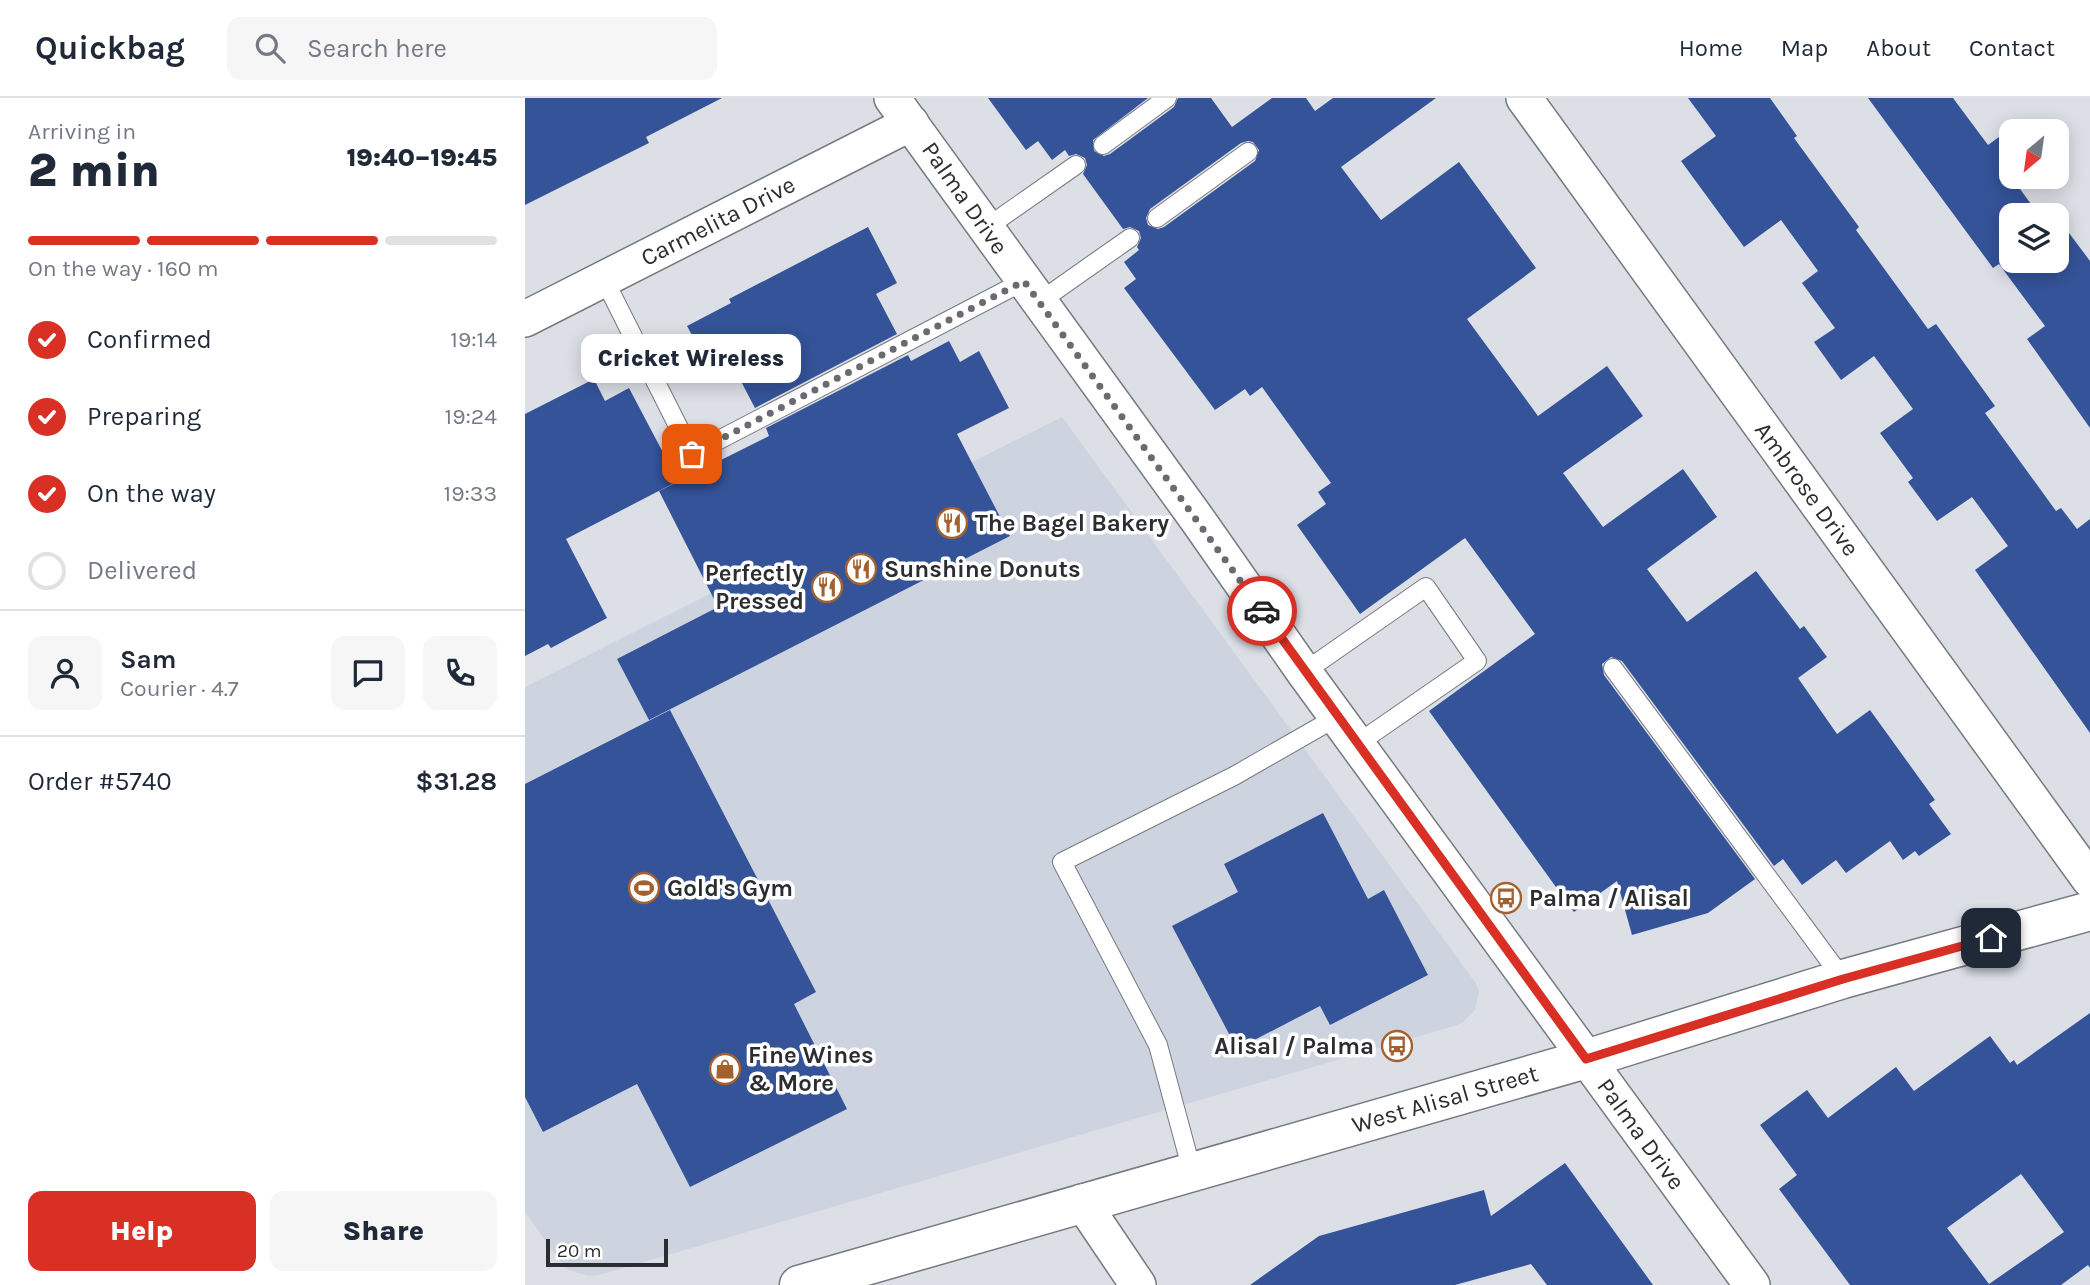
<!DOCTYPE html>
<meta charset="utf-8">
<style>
body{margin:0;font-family:Karla,sans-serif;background:#f6f6f7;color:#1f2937;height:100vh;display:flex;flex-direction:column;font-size:26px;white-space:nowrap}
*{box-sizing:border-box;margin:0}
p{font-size:23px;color:#747a83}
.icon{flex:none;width:38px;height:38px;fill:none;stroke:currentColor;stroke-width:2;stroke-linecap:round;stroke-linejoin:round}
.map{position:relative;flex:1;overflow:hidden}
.side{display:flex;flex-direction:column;background:#fff;width:525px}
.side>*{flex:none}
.needle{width:46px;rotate:209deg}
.tools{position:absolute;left:1474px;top:21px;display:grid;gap:14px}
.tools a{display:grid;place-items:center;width:70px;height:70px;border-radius:14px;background:#fff;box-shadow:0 4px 18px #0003;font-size:35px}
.scale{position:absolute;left:21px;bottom:18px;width:122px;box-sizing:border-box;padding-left:7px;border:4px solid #2c2d30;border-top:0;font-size:19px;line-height:24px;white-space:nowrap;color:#2c2d30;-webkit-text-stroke:5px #fff;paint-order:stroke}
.pin{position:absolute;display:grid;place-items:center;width:60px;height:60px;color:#fff;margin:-30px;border-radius:14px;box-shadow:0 4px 10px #0006}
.courier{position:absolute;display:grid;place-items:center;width:70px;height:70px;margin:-35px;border:5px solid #d93025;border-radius:50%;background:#fff;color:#222;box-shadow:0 2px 9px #0007}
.bubble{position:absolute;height:49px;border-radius:14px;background:#fff;box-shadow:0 4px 18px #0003;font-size:23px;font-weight:800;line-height:49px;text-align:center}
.summary em{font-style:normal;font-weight:800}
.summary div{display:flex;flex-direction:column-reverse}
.summary{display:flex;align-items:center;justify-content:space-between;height:119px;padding:0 28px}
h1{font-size:46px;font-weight:800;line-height:52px}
.bar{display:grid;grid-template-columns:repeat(4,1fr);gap:10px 7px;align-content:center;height:84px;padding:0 28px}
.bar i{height:9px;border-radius:5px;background:#e0e1e3}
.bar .active{background:#d93025}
.bar p{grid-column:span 4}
.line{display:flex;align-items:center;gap:18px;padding:0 28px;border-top:2px solid #e0e1e3}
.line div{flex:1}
.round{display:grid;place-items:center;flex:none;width:74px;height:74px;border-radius:14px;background:#f6f6f7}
ol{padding:0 28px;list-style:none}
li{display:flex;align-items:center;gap:21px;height:77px}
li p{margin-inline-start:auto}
li .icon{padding:7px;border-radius:50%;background:#d93025;color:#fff;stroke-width:4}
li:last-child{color:#747a83}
li i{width:38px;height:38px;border:4px solid #e0e1e3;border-radius:50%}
.action{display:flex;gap:14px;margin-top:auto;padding:14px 28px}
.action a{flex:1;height:80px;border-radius:14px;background:#d93025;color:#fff;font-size:28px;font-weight:800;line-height:80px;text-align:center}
.action a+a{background:#f6f6f7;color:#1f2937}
header{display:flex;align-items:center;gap:42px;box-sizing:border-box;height:98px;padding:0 35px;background:#fff;border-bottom:2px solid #e0e1e3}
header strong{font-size:33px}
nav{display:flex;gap:38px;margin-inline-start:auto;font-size:24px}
.search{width:490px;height:63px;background:#f6f6f7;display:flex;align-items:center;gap:18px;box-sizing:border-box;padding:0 24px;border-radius:14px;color:#747a83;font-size:26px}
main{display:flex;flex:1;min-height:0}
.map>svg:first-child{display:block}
.built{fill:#cdd4e0}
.building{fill:#345399;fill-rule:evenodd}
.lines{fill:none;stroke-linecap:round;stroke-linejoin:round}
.lane-casing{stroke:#76797f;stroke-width:20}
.street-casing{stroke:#76797f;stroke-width:38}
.secondary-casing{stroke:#76797f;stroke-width:41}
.lane{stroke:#fff;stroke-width:18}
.street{stroke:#fff;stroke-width:35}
.secondary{stroke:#fff;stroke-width:38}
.done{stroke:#6a6b70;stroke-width:7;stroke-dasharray:0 12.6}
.route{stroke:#d93025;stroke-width:9}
.labels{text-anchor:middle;stroke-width:7;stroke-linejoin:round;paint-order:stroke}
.street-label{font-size:24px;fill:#2c2d30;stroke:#fff}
.poi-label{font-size:24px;font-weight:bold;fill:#2c2d30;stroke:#fff;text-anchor:start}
</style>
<header>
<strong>Quickbag</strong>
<div class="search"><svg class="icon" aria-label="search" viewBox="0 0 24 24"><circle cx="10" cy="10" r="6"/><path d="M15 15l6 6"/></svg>Search here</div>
<nav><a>Home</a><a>Map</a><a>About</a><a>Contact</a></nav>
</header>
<main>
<section class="side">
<div class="summary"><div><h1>2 min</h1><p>Arriving in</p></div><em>19:40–19:45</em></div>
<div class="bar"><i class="active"></i><i class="active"></i><i class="active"></i><i></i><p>On the way · 160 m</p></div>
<ol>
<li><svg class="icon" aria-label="check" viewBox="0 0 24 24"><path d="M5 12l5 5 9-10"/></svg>Confirmed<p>19:14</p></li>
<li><svg class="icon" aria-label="check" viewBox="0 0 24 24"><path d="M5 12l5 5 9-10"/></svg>Preparing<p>19:24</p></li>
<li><svg class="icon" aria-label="check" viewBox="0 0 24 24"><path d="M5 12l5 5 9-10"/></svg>On the way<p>19:33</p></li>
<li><i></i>Delivered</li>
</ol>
<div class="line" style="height:126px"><a class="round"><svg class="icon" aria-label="person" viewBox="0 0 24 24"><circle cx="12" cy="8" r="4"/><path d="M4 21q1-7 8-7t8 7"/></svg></a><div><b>Sam</b><p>Courier · 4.7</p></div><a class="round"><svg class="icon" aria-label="chat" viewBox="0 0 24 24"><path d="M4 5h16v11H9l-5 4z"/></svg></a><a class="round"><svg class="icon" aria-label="phone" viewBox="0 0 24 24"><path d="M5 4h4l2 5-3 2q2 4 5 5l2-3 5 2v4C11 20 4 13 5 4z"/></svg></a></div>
<div class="line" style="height:91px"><div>Order #5740</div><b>$31.28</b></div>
<div class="action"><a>Help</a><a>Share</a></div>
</section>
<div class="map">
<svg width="1565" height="1187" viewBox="0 0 1565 1187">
<rect width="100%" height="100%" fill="#dcdfe6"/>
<!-- built -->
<path class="built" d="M537,319L950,884L954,893L950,912L937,925L929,928L74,1177L63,1178L44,1172L37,1166L0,1114V589Z"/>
<!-- building -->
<g class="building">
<path d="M0,0H197L121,39L124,45L0,107Z"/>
<path d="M463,0H623L568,42L569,53L579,58L585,56L649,9L653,0H686L707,29L747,0H781L790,13L808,0H911L816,69L856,122L934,64L1011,170L942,221L1013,318L1082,268L1118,318L1038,375L1078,429L1158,371L1192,419L1122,471L1162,524L1231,473L1275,531L1279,528L1302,559L1273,580L1312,636L1345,612L1410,702L1404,706L1426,736L1394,758L1390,753L1378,762L1365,743L1321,775L1311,762L1277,787L1258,761L1249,768L1097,563L1086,559L1077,566L1079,577L1230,781L1183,815L1107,837L1092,783L1049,814L904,613L1010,536L940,440L835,516L772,427L801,406L793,394L806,385L737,289L725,298L720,291L690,312L599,190L611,181L599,164L614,152L612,149L616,140L614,133L605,129L598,131L558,76L562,67L560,60L551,56L544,58L540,52L527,62L513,43L501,52ZM723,43L728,44L734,52L730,63L639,129L633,131L623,127L621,120L625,111L716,45Z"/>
<path d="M1163,0H1245L1272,38L1269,40L1334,129L1331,132L1403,231L1411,226L1470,308L1460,315L1531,413L1536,410L1552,431L1565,421V635L1450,472L1483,448L1447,399L1412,423L1383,384L1388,380L1355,335L1388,311L1349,258L1316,282L1289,244L1310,230L1277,185L1293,173L1256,122L1219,149L1156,63L1191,38Z"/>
<path d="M1343,0H1428L1463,47L1496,23L1504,33H1486V79H1498L1490,84L1514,117H1486V163H1531V139L1541,131L1565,163V330L1502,241L1520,228L1474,166L1468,170Z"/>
<path d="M343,129L372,185L351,196L372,236L230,310L209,270L190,280L162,228L206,205L204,201Z"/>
<path d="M424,243L435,264L454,253L484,310L432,336L485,438L124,622L92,561L193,509L134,393L244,338L241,330L383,257L386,263Z"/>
<path d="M69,281L80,303L104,290L153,383L41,441L82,520L26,550L23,546L0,558V316Z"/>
<path d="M145,612L291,894L269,906L322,1011L165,1089L112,986L18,1034L0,999V686Z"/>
<path d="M798,715L843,801L859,792L903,877L805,927L795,908L712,951L647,828L713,794L699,766Z"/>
<path d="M1565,915V1170L1563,1167L1536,1187H1325L1254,1091L1272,1077L1235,1027L1282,992L1303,1020L1371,969L1389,993L1465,938L1485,965L1489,962L1492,967ZM1496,1076L1539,1134L1464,1186L1422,1130Z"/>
<path d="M1040,1065L1128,1187H1022L1006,1166L930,1187H725L794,1138L959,1092L966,1118Z"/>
</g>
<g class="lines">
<!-- lane casing -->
<g class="lane-casing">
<g id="lane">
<path d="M578,47L642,0"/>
<path d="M632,120L723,54"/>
<path d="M461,130L551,67"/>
<path d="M79,181L167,356L499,183"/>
<path d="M514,204L605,140"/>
<path d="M1088,570L1318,881"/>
<path d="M779,574L901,489L952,563L832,646"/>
<path d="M667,1073L633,947L537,764L709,678L812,619"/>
</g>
</g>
<!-- street casing -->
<g class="street-casing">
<g id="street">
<path d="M367,0L672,421L779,574L1227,1187"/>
<path d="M999,0L1565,782"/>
<path d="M0,221L386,25"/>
<path d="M557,1104L613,1187"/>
</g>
</g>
<!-- secondary casing -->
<g class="secondary-casing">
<path id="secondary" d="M274,1187L1061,961L1318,881L1565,813"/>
</g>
<!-- lane -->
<use href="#lane" class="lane"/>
<!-- street -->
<use href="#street" class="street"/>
<!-- secondary -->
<use href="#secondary" class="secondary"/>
</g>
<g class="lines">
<!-- done -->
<path class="done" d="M167,356L499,183L737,513"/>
<!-- route -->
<path class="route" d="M737,513L1061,961L1318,881L1466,840"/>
</g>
<!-- icons -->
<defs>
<g id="restaurant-ring" transform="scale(1.575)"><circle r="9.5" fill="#fff" stroke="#a46130" stroke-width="1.5"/><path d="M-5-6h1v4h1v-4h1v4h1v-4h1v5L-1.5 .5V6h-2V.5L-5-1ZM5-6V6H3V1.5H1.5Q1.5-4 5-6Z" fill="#a46130"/></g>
<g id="stadium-ring" transform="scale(1.575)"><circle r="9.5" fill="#fff" stroke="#a46130" stroke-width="1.5"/><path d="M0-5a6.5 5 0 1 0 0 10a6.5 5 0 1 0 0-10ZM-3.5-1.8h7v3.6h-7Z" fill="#a46130"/></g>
<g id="bus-ring" transform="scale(1.575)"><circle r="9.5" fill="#fff" stroke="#a46130" stroke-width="1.5"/><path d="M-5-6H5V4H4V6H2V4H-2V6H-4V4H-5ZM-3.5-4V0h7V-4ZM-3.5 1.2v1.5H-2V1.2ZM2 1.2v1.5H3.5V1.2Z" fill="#a46130"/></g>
<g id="shop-ring" transform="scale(1.575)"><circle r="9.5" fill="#fff" stroke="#a46130" stroke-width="1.5"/><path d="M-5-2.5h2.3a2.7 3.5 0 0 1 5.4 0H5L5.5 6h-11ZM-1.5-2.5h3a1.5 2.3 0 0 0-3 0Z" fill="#a46130"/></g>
</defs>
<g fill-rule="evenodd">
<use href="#restaurant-ring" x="427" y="425"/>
<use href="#restaurant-ring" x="336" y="471"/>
<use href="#restaurant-ring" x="302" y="489"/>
<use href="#stadium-ring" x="119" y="790"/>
<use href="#bus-ring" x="981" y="800"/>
<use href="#bus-ring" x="872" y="948"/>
<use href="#shop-ring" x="200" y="971"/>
</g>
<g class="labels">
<!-- street labels -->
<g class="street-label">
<text transform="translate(440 100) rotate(55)" y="8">Palma Drive</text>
<text transform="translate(193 123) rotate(-27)" y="8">Carmelita Drive</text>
<text transform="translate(1282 391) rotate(54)" y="8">Ambrose Drive</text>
<text transform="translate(920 1001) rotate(-16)" y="8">West Alisal Street</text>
<text transform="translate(1116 1036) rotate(54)" y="8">Palma Drive</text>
</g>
<!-- poi labels -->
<g class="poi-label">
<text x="450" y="433">The Bagel Bakery</text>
<text x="359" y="479">Sunshine Donuts</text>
<text x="279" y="483" text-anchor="end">Perfectly<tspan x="279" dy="28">Pressed</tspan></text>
<text x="142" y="798">Gold's Gym</text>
<text x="1004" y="808">Palma / Alisal</text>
<text x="849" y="956" text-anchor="end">Alisal / Palma</text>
<text x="223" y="965">Fine Wines<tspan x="223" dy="28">&amp; More</tspan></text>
</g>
</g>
</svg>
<div class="tools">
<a><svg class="needle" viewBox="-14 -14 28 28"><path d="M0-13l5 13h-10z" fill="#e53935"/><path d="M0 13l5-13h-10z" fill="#747a83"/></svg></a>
<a><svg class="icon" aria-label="layers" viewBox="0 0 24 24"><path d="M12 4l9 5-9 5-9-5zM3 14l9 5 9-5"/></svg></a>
</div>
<div class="scale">20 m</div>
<div class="pin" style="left:167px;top:356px;background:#ea580c"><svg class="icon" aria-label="bag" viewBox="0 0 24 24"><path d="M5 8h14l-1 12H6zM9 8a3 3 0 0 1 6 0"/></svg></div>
<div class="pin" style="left:1466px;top:840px;background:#1f2937"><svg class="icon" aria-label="home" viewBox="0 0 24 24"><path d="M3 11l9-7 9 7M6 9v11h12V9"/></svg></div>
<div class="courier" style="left:737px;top:513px"><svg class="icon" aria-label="car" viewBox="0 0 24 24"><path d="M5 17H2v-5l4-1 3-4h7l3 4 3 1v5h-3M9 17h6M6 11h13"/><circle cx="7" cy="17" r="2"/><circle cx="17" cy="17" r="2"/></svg></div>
<div class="bubble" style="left:56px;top:236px;width:220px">Cricket Wireless</div>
</div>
</main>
